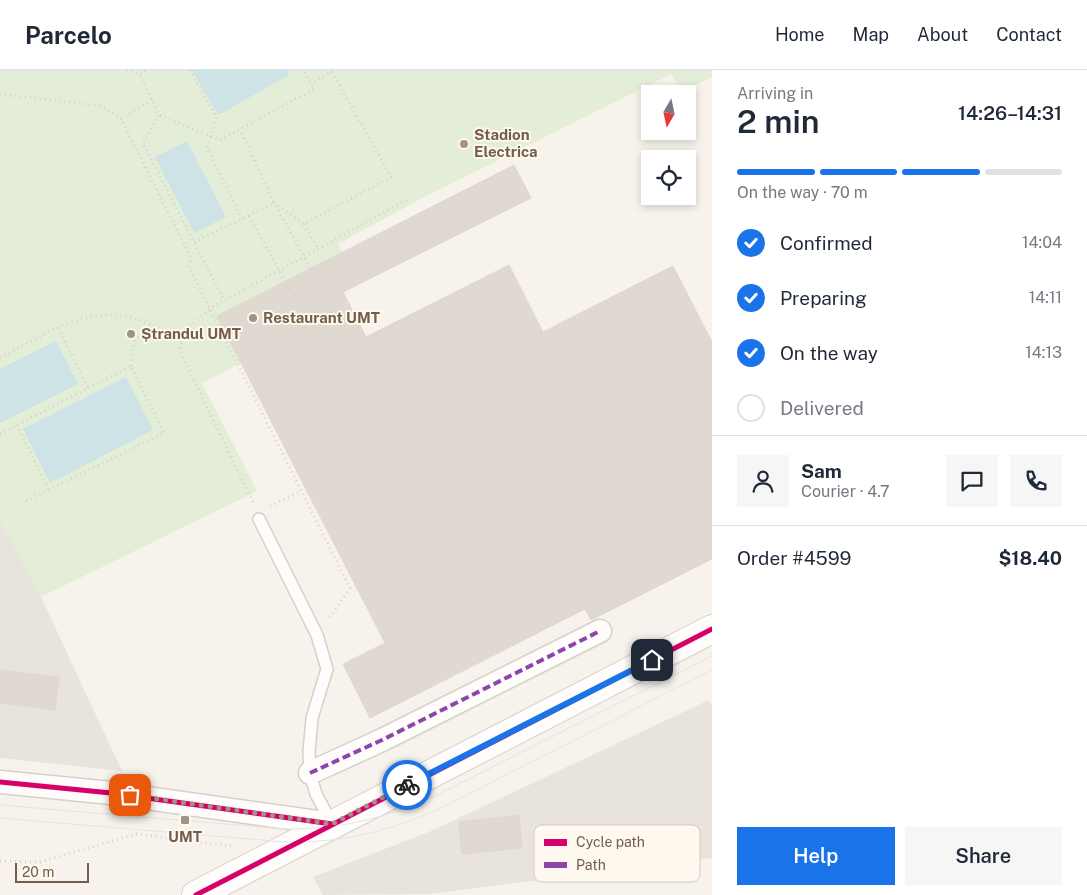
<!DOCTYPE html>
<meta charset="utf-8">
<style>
body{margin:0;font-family:"Public Sans",sans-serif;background:#f6f6f7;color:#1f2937;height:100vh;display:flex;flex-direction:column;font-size:19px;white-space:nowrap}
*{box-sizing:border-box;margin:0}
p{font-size:16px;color:#747a83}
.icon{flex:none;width:28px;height:28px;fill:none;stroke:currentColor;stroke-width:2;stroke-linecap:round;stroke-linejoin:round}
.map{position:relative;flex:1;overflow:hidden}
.details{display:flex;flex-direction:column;background:#fff;width:375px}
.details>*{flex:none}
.needle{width:32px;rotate:189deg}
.tools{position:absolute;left:641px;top:15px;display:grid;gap:10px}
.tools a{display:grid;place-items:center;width:55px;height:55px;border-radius:0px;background:#fff;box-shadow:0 2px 8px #0003;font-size:25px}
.scale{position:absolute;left:15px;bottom:12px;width:74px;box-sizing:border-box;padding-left:5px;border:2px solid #735d4d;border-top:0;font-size:14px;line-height:18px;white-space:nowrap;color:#735d4d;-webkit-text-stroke:4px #fef8ee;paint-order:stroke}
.pin{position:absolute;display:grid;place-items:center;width:42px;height:42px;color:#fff;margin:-21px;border-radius:10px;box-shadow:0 2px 8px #0006}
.courier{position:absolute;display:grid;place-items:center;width:50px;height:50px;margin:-25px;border:4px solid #1a73e8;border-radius:50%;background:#fff;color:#222;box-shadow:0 1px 6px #0007}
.summary em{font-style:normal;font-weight:600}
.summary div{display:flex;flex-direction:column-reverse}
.summary{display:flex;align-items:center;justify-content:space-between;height:85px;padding:0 25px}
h1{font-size:32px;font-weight:600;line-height:38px}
.bar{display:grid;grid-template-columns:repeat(4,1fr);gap:8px 5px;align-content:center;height:60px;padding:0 25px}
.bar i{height:6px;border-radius:4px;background:#e0e1e3}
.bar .current{background:#1a73e8}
.bar p{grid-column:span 4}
.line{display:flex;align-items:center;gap:12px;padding:0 25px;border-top:1px solid #e0e1e3}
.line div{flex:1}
.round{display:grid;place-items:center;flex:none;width:52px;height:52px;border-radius:0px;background:#f6f6f7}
ol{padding:0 25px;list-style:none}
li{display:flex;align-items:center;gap:15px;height:55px}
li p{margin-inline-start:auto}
li .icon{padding:5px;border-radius:50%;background:#1a73e8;color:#fff;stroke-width:4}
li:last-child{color:#747a83}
li i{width:28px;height:28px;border:2px solid #e0e1e3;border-radius:50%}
.button{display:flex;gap:10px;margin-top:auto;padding:10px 25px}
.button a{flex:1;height:58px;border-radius:0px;background:#1a73e8;color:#fff;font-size:20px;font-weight:600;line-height:58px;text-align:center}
.button a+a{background:#f6f6f7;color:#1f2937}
header{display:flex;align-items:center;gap:30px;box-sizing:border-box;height:70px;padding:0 25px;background:#fff;border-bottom:1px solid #e0e1e3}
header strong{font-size:24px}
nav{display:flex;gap:28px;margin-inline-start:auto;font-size:18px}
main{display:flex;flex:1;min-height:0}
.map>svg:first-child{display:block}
.industrial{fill:#e9e3dd}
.green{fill:#e3edd8}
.water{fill:#cee3e6}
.building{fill:#e0d9d1;stroke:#dfd7ce}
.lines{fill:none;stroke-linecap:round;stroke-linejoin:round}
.lane-casing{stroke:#d6d0ca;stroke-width:14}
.street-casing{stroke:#d6d0ca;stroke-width:25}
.secondary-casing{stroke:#d7d0ca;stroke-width:30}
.path{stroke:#d8d1cc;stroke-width:3;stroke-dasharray:1 4;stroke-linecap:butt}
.lane{stroke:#fefdfc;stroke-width:11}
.street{stroke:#fefdfc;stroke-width:22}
.secondary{stroke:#fefdfc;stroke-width:28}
.tram{stroke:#e5e2e4;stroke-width:1}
.path-bridge{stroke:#d8d1cc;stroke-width:3;stroke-dasharray:1 4;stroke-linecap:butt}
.quiet{stroke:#8e44ad;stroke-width:4;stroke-dasharray:8 4;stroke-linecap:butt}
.cycleway-casing{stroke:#fef8ee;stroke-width:8}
.cycleway{stroke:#d6006c;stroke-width:5}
.done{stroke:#a19285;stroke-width:5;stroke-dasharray:0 9}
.route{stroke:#1a73e8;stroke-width:6}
.poi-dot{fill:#a19285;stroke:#fef8ee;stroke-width:2}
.labels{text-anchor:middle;stroke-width:4;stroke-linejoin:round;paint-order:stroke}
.poi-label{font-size:15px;font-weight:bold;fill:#735d4d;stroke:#fef8ee;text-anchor:start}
.key{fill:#fef8ee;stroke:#d4cabe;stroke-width:1}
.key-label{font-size:14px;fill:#735d4d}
</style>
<header>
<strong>Parcelo</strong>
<nav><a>Home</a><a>Map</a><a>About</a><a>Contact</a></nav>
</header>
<main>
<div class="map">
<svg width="712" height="825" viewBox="0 0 712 825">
<rect width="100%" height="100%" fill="#f7f3ec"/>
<!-- industrial -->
<g class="industrial">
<path d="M0,450L41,527L122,701L0,688Z"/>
<path d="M709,630L712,635V788L430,824L323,825L313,807L431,761Z"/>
</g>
<!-- green -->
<path class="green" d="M0,0H712V7L682,22L671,4L426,126L338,174L358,215L234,278L241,293L202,313L257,421L41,527L0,450Z"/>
<!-- water -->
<g class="water">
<path d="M192,0H287L289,5L218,45Z"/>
<path d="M187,71L226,147L194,163L155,87Z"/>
<path d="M56,271L78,314L0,353V299Z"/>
<path d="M126,307L153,360L50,413L23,359Z"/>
</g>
<!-- building -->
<g class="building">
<path d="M514,95L531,128L343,222L366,267L509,195L543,262L673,196L712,272V489L591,550L585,539L370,648L343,594L385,573L217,246Z"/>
<path d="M0,600L59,607L55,640L0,633Z"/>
<path d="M519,745L522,778L462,784L459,752Z"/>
</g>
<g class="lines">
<!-- lane casing -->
<g class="lane-casing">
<path id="lane" d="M259,449L317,565L327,599L312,648L309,682L310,703L316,724L332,754"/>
</g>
<!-- street casing -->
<g class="street-casing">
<g id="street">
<path d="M310,703L382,670L600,561"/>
<path d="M0,712L111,723L332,754"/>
</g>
</g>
<!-- secondary casing -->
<g class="secondary-casing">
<path id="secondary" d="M196,825L712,559"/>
</g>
<!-- path -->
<g class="path">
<path d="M127,0L140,4L159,45L220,70L314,19L303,0"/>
<path d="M190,0L217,48L207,77L242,149"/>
<path d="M140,4L147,0"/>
<path d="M0,24L102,36L121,49"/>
<path d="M152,30L121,49L191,188L189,197L350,518L329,548"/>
<path d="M159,45L143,73L224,230"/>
<path d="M274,133L304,154L391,107L332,2L310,13"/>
<path d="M276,136L298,175"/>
<path d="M249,146L273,189"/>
<path d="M304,154L318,179"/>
<path d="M194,172L274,133L240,60"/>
<path d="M285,211L295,227L310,199"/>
<path d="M58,258L88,318"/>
<path d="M0,288C38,269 83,236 128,247C147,251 165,261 181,269"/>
<path d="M131,296C130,278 136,264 152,255"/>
<path d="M17,355L48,419"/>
<path d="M0,364L131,296L164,363L23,432"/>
<path d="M253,432L183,288L180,278L186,259L211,238L410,128"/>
<path d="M270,436L301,421"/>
<path d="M0,791L40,792L136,764L232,776"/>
</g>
<!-- lane -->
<use href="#lane" class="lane"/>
<!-- street -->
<use href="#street" class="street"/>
<!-- secondary -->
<use href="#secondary" class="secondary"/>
<!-- tram -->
<g class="tram">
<path d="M0,735L285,759C341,759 382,749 433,727L712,586"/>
<path d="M0,748L285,772C343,773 386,762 439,739L712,600"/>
</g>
<!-- path-bridge -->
<g class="path-bridge">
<path d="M298,175L310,199"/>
<path d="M273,189L285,211"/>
</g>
<!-- quiet -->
<path class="quiet" d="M310,703L382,670L600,561"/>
<!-- cycleway casing -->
<g class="cycleway-casing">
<g id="cycleway">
<path d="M0,712L111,723L332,754"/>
<path d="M196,825L712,559"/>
</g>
</g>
<!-- cycleway -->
<use href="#cycleway" class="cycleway"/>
</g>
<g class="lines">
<!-- done -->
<path class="done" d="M130,725L332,754L407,715"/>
<!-- route -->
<path class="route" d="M407,715L652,590"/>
</g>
<!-- markers -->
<g class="poi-dot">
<circle cx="464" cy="74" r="5"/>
<circle cx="253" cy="248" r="5"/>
<circle cx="131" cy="264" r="5"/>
<rect x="180" y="745" width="10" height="10" rx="2.5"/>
</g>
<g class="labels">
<!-- poi labels -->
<g class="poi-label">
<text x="474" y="70">Stadion<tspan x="474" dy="17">Electrica</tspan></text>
<text x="263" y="253">Restaurant UMT</text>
<text x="141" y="269">Ștrandul UMT</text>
<text x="185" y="772" text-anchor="middle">UMT</text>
</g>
</g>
<!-- legend -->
<rect x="534" y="755" width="166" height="57" rx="8" class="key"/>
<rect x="544" y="769" width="23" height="7" fill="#d6006c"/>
<rect x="544" y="792" width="23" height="6" fill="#8e44ad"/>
<g class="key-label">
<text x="576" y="777">Cycle path</text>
<text x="576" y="800">Path</text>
</g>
</svg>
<div class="tools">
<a><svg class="needle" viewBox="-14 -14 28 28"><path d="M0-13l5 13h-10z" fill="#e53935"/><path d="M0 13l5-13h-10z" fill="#747a83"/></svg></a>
<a><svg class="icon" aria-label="locate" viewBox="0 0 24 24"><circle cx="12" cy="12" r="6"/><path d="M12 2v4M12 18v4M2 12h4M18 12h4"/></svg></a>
</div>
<div class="scale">20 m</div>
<div class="pin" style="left:130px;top:725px;background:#ea580c"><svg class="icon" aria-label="bag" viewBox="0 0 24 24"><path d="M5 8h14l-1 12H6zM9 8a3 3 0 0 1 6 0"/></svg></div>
<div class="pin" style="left:652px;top:590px;background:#1f2937"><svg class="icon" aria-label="home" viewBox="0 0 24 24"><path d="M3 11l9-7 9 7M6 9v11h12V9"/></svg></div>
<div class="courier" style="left:407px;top:715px"><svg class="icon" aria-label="bike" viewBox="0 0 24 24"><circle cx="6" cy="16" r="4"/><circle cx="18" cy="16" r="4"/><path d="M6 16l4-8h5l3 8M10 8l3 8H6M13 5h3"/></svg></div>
</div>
<section class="details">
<div class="summary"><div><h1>2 min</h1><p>Arriving in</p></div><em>14:26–14:31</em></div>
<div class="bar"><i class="current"></i><i class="current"></i><i class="current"></i><i></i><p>On the way · 70 m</p></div>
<ol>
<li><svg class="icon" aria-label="check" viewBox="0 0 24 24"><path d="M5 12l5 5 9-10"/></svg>Confirmed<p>14:04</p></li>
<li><svg class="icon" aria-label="check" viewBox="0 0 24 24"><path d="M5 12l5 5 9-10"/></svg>Preparing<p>14:11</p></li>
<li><svg class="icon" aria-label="check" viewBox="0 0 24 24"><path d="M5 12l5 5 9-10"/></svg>On the way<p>14:13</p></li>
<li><i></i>Delivered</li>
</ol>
<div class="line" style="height:90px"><a class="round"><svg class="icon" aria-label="person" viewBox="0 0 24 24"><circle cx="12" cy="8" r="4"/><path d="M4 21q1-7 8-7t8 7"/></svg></a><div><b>Sam</b><p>Courier · 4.7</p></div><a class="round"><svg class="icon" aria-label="chat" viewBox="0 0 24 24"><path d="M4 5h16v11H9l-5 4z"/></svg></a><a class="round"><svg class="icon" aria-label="phone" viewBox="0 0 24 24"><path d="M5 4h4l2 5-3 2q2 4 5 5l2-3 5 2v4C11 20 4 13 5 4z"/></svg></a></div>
<div class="line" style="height:65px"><div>Order #4599</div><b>$18.40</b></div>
<div class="button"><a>Help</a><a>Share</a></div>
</section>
</main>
